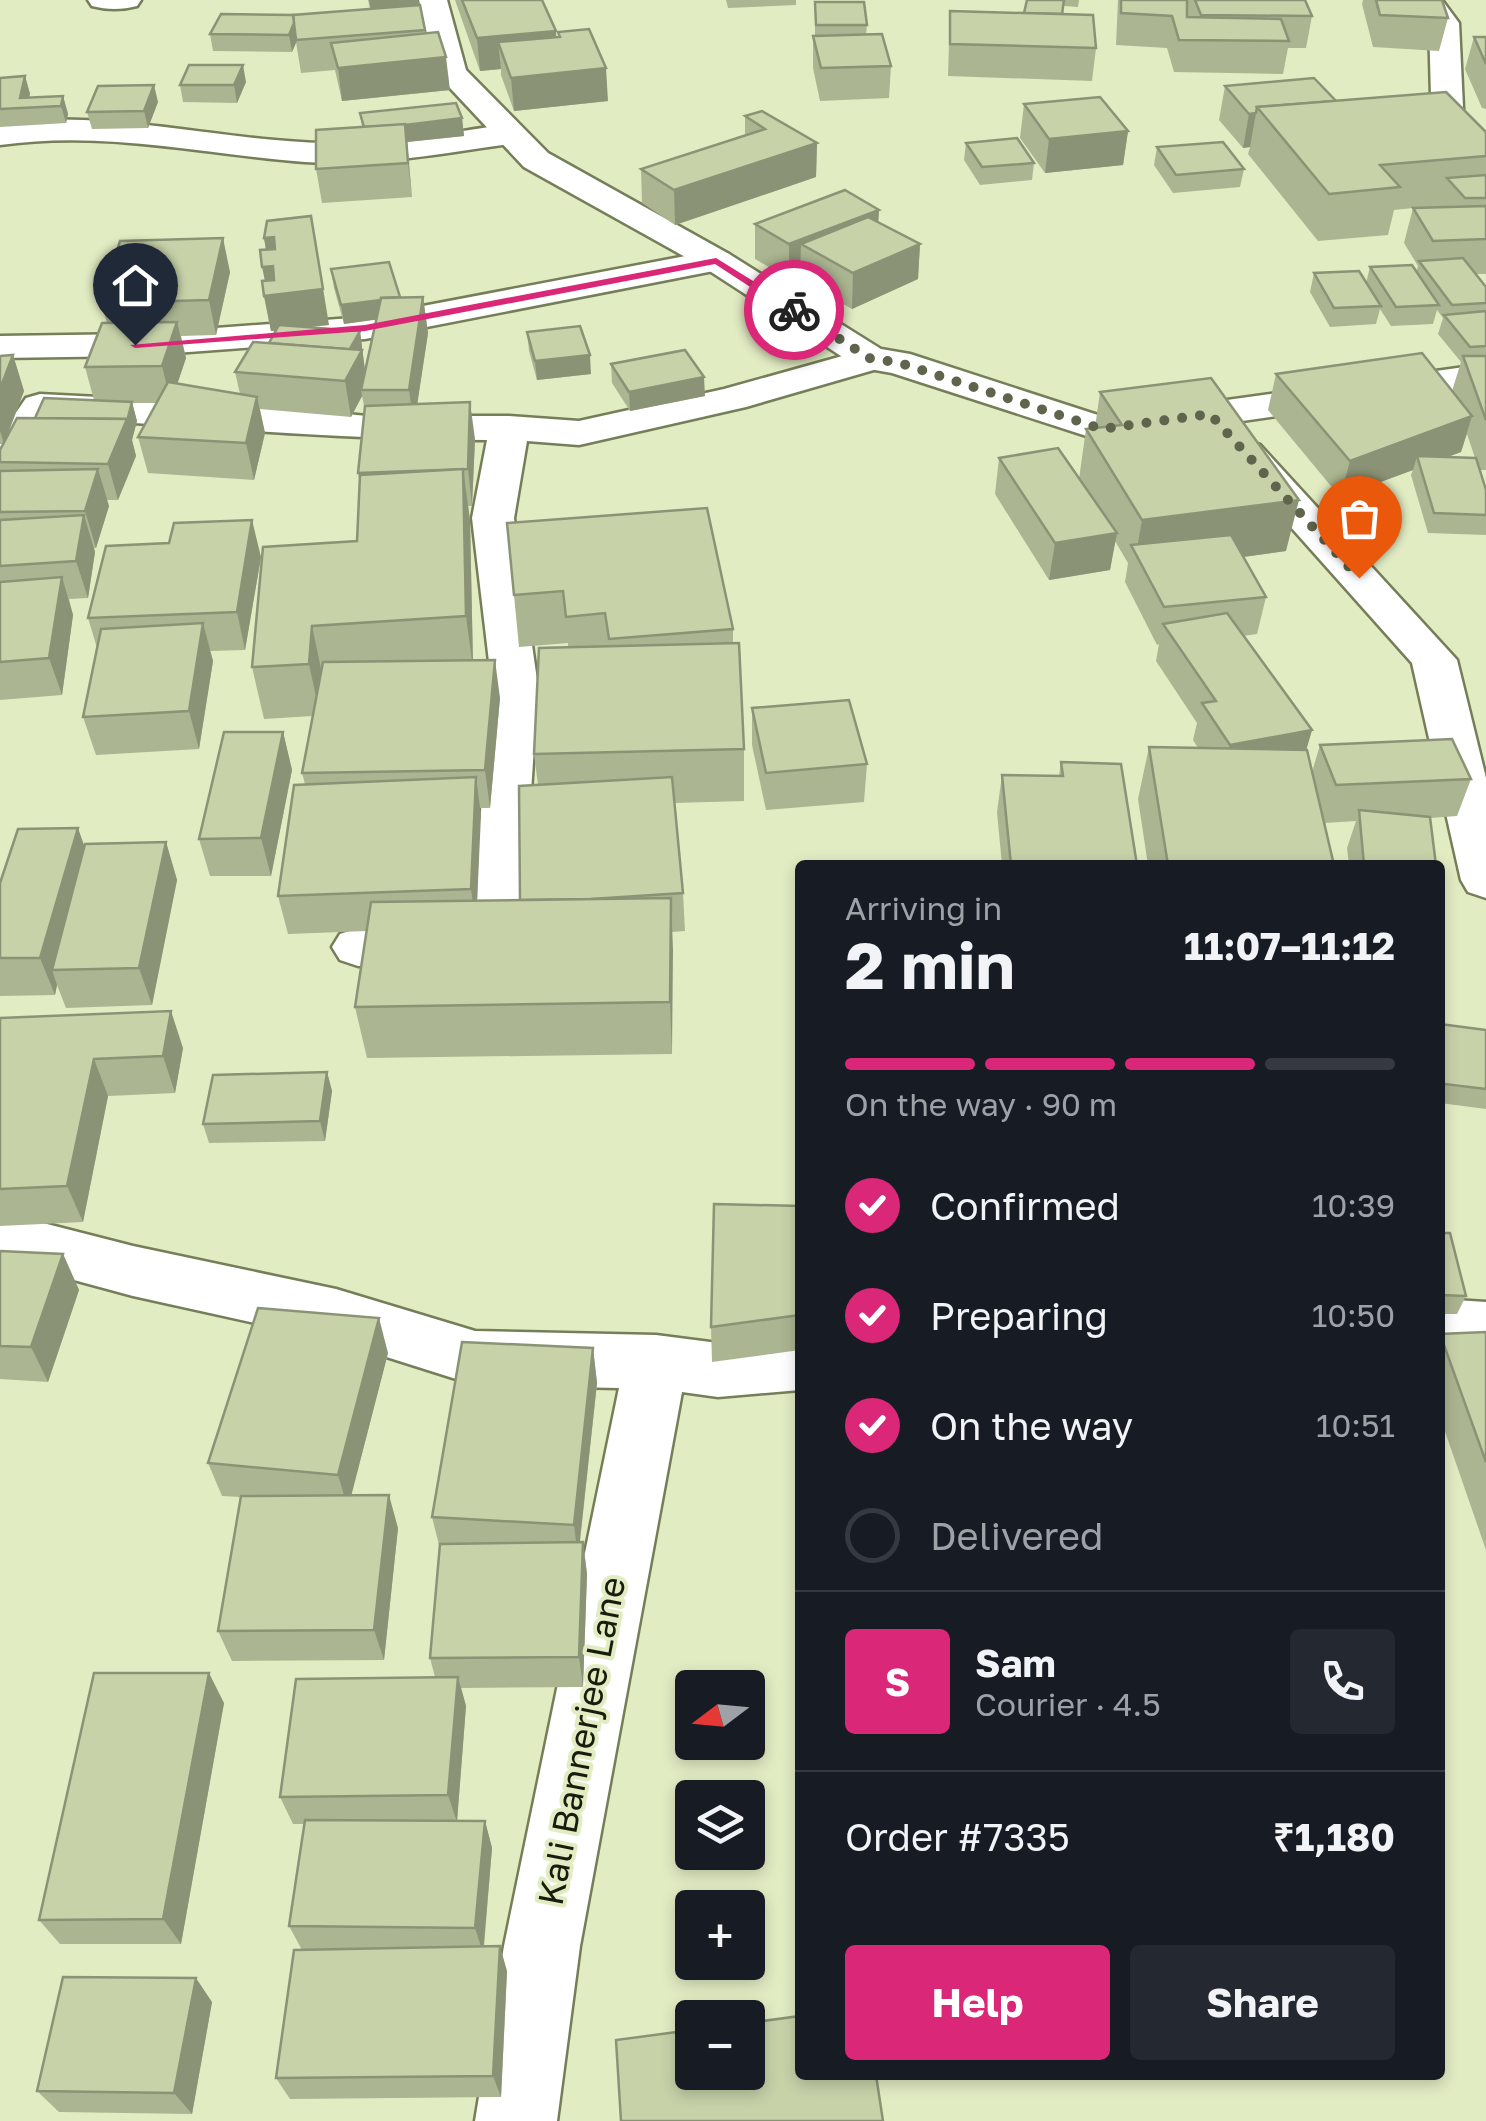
<!DOCTYPE html>
<meta charset="utf-8">
<style>
body{margin:0;font-family:"Golos Text",sans-serif;background:#242831;color:#f1f3f6;height:100vh;display:flex;flex-direction:column;font-size:38px;white-space:nowrap}
*{box-sizing:border-box;margin:0}
p{font-size:32px;color:#9ea1a6}
.icon{flex:none;width:55px;height:55px;fill:none;stroke:currentColor;stroke-width:2;stroke-linecap:round;stroke-linejoin:round}
.map{position:relative;flex:1;overflow:hidden}
.sheet{position:absolute;left:795px;top:860px;width:650px;height:1220px;display:flex;flex-direction:column;background:#171b24;border-radius:10px;box-shadow:0 5px 15px #0003}
.sheet>*{flex:none}
.needle{width:65px;rotate:254deg}
.controls{position:absolute;left:675px;top:1670px;display:grid;gap:20px}
.controls a{display:grid;place-items:center;width:90px;height:90px;border-radius:10px;background:#171b24;box-shadow:0 5px 15px #0003;font-size:50px}
.pin{position:absolute;display:grid;place-items:center;width:85px;height:85px;color:#fff;margin:-102px -42px;border-radius:50% 50% 50% 0;rotate:-45deg;box-shadow:0 0 10px #0007}
.pin .icon{rotate:45deg}
.courier{position:absolute;display:grid;place-items:center;width:100px;height:100px;margin:-50px;border:8px solid #db2777;border-radius:50%;background:#fff;color:#222;box-shadow:0 2px 12px #0007}
.overview em{font-style:normal;font-weight:700}
.overview div{display:flex;flex-direction:column-reverse}
.overview{display:flex;align-items:center;justify-content:space-between;height:170px;padding:0 50px}
h1{font-size:65px;font-weight:700;line-height:75px}
.bar{display:grid;grid-template-columns:repeat(4,1fr);gap:15px 10px;align-content:center;height:120px;padding:0 50px}
.bar i{height:12px;border-radius:8px;background:#363941}
.bar .active{background:#db2777}
.bar p{grid-column:span 4}
.line{display:flex;align-items:center;gap:25px;padding:0 50px;border-top:2px solid #363941}
.line div{flex:1}
.round{display:grid;place-items:center;flex:none;width:105px;height:105px;border-radius:10px;background:#242831}
ol{padding:0 50px;list-style:none}
li{display:flex;align-items:center;gap:30px;height:110px}
li p{margin-inline-start:auto}
li .icon{padding:10px;border-radius:50%;background:#db2777;color:#fff;stroke-width:4}
li:last-child{color:#9ea1a6}
li i{width:55px;height:55px;border:5px solid #363941;border-radius:50%}
.primary-button{display:flex;gap:20px;margin-top:auto;padding:20px 50px}
.primary-button a{flex:1;height:115px;border-radius:10px;background:#db2777;color:#fff;font-size:40px;font-weight:700;line-height:115px;text-align:center}
.primary-button a+a{background:#242831;color:#f1f3f6}
.map>svg:first-child{display:block}
.lines{fill:none;stroke-linecap:round;stroke-linejoin:round}
.minor-casing{stroke:#757e59;stroke-width:5}
.tertiary-casing{stroke:#757e59;stroke-width:5}
.minor{fill:#fff;fill-rule:evenodd}
.tertiary{fill:#fff;fill-rule:evenodd}
.wall{fill:#abb591;fill-rule:evenodd}
.shaded-wall{fill:#8b9376}
.building{fill:#c7d2a9;stroke:#8b9376;stroke-width:2.5}
.route{fill:#db2777}
.done{stroke:#5f654d;stroke-width:10;stroke-dasharray:0 18}
.labels{text-anchor:middle;stroke-width:8;stroke-linejoin:round;paint-order:stroke}
.near-street-label{font-size:35px;fill:#191c0d;stroke:#e2ecc3}
</style>
<div class="map">
<svg width="1486" height="2121" viewBox="0 0 1486 2121">
<rect width="100%" height="100%" fill="#e2ecc3"/>
<g class="lines">
<!-- minor casing -->
<g class="minor-casing">
<g id="minor">
<path d="M88,0H141L137,6C122,10 107,10 92,6Z"/>
<path d="M1413,0H1442L1459,23L1464,129L1486,146V171L1474,168L1432,133L1429,23Z"/>
<path d="M38,120C136,116 230,141 327,143C389,145 450,132 510,124L521,127L526,134L521,141L510,144C442,153 374,167 305,162C201,154 104,130 0,145V125Z"/>
<path d="M717,250L729,254L735,261L729,268L365,339L135,356L0,358V336L135,334L365,317Z"/>
<path d="M871,348L884,351L890,359L884,367L746,407L579,445L527,441L514,518L538,687L521,942L513,955L495,961L358,966L340,960L332,947L340,934L358,928L471,924L492,687L472,518L487,440C342,440 197,426 51,418L14,474L0,477V436L26,398L40,394L257,405L367,416H509L579,421L724,389Z"/>
<path d="M1246,441L1260,445L1457,660L1486,778V898L1468,892L1461,880L1412,663L1232,461L1226,453L1232,445Z"/>
<path d="M0,1212L133,1246L336,1289L475,1331L656,1335L718,1343L800,1336V1390L718,1397L682,1392L580,1946L557,2121H475L504,1946L619,1388L475,1385L336,1341L133,1296L0,1260Z"/>
<path d="M1440,1299L1486,1302V1354L1440,1351Z"/>
</g>
</g>
<!-- tertiary casing -->
<g class="tertiary-casing">
<path id="tertiary" d="M419,0H447L466,70L548,153L729,254L881,349L910,354L1104,417L1486,364V386L1102,441L892,373L858,367L705,268L524,167L436,73Z"/>
</g>
<!-- minor -->
<use href="#minor" class="minor"/>
<!-- tertiary -->
<use href="#tertiary" class="tertiary"/>
</g>
<!-- wall -->
<g class="wall">
<path d="M368,0H418L426,34L450,90L342,101L335,70L301,73L296,42L292,52L213,51L210,34L293,15L370,9Z"/>
<path d="M455,0H542L556,37H559L558,32L608,101L514,111L501,75V69L480,71Z"/>
<path d="M726,0H796V5L728,8Z"/>
<path d="M1027,0H1079L1078,7L1064,6L1063,14L1096,48L1092,81L948,76L950,11L1024,13Z"/>
<path d="M1118,0H1305L1312,16L1306,48H1288L1283,74L1174,72L1167,48L1116,45Z"/>
<path d="M1363,0H1442L1448,18L1439,51L1373,47L1362,4Z"/>
<path d="M815,2L867,25L866,34L891,66L889,98L820,101L813,68V36H815Z"/>
<path d="M1474,37H1486V109L1482,108L1465,69Z"/>
<path d="M25,76L30,94L29,98L63,96L68,114L66,123L0,127V78Z"/>
<path d="M246,82L237,103L183,102L180,85Z"/>
<path d="M1225,86L1336,101L1486,132V274H1476L1486,287V470H1480L1486,490V535L1428,533L1411,475L1413,470L1340,497L1268,410L1276,374L1452,391L1461,362L1438,334L1443,318L1437,310L1433,324L1391,326L1380,309L1376,324L1330,327L1310,292L1314,273L1366,283L1370,267L1416,272L1418,266L1404,243L1413,208L1394,210L1388,235L1318,241L1248,154L1250,147L1243,148L1219,120ZM1467,434L1475,458L1448,457L1461,452Z"/>
<path d="M158,102L148,128L92,129L87,112Z"/>
<path d="M1024,104L1128,131L1123,165L1045,173L1020,138Z"/>
<path d="M360,113L462,118L464,136L407,142L412,197L322,203L316,169L362,127Z"/>
<path d="M745,116L817,143L816,177L675,225L642,203L641,169L745,135Z"/>
<path d="M966,143L1034,163L1032,180L980,185L964,160Z"/>
<path d="M1157,147L1244,169L1240,187L1173,193L1154,165Z"/>
<path d="M879,210L878,222L920,244L918,279L852,309L800,279V275L789,279L755,259V224Z"/>
<path d="M264,238L329,325L306,327L360,331L365,372L377,319L344,324L334,288L331,269L400,297H423L428,333L417,404L475,439L472,506H468L470,520L473,660L500,698L490,808H480L477,901L520,900L538,785L534,754L568,647V643L519,647L507,523L733,629V644L744,749V801L674,803L683,893L685,931L672,932V1054L367,1058L355,1007L367,931L288,934L278,896L305,784L302,773L313,716L264,719L252,667L357,541L360,484L358,473L365,410L362,396L351,417L260,409L265,433L254,480L148,473L138,437L157,403H132L137,421L132,440L136,456L118,500H107L109,506L96,548H94L95,552L88,598L69,599L73,615L62,695L0,700V462L3,444H0V356L13,355L24,391L7,436L35,418L94,400L85,367L107,323L101,303L230,272L216,335L181,336L186,358L177,384L240,394L235,372L269,343L276,331H271L264,296L266,250Z"/>
<path d="M527,332L591,374L537,380L529,351Z"/>
<path d="M611,364L705,396L630,411L612,383Z"/>
<path d="M1100,392L1286,551L1244,557L1266,597L1257,634L1243,636L1312,730L1306,750L1312,772L1320,745L1471,779L1457,816L1430,818L1436,865H1349L1347,848L1356,821L1325,823L1334,865H1148L1138,799L1149,747L1198,748L1193,740L1197,723L1156,661L1159,644L1157,645L1125,582L1128,563L1115,541L1110,570L1049,580L995,494L999,458L1079,479L1086,429L1095,428Z"/>
<path d="M261,557L245,650L210,651L213,661L199,749L96,755L83,717L97,648L88,618Z"/>
<path d="M752,708L867,764L864,802L766,810L752,745Z"/>
<path d="M283,732L292,770L271,876H210L199,839Z"/>
<path d="M1061,762L1137,865H1002L997,812L1002,775L1059,776Z"/>
<path d="M166,842L177,880L152,1005L66,1008L57,985L55,995L0,996V883L84,845Z"/>
<path d="M0,1018L183,1048L175,1093L108,1096L83,1222L0,1226Z"/>
<path d="M1440,1024L1486,1030V1109L1440,1103Z"/>
<path d="M327,1072L332,1091L325,1141L209,1143L203,1124Z"/>
<path d="M800,1206V1376V1350L712,1362L711,1327Z"/>
<path d="M1440,1233L1466,1296L1457,1314H1440Z"/>
<path d="M0,1251L63,1254L79,1290L48,1382L0,1379Z"/>
<path d="M1486,1332V1550L1440,1417V1334Z"/>
<path d="M593,1348L597,1383L580,1542H583L587,1574L583,1687L461,1688L466,1706L457,1821H485L492,1848L484,1947L507,1971L501,2097L290,2099L276,2078L302,1950L289,1926L304,1824H293L280,1797L435,1677L430,1658L440,1549L432,1517Z"/>
<path d="M388,1353L351,1496L398,1528L384,1660L232,1661L218,1631L240,1497L222,1496L208,1463Z"/>
<path d="M224,1703L181,1944H60L39,1920Z"/>
<path d="M212,2002L192,2114L59,2112L37,2091Z"/>
</g>
<!-- shaded-wall -->
<g class="shaded-wall">
<path d="M369,0H418L419,7L371,11Z"/>
<path d="M298,15L301,32L292,52L289,35Z"/>
<path d="M556,31L558,63L498,42L501,69L480,71L477,38Z"/>
<path d="M446,57L450,90L342,101L338,68Z"/>
<path d="M243,65L246,82L237,103L234,85Z"/>
<path d="M606,68L608,101L514,111L511,78Z"/>
<path d="M25,76L30,94L26,108L20,98Z"/>
<path d="M154,85L158,102L148,128L144,111Z"/>
<path d="M63,96L68,114L66,123L61,106Z"/>
<path d="M1256,113L1250,147L1243,148L1249,114Z"/>
<path d="M462,118L464,136L407,142L412,197L408,163L365,129Z"/>
<path d="M1128,131L1123,165L1045,173L1049,139Z"/>
<path d="M817,143L816,177L675,225L674,190Z"/>
<path d="M879,210L877,244H801L800,275L789,279V244Z"/>
<path d="M274,237L317,251L329,325L271,331L264,296L268,295L262,267H269L264,238Z"/>
<path d="M223,238L230,272L216,335L209,300Z"/>
<path d="M920,244L918,279L852,309L853,273Z"/>
<path d="M400,297L403,316L344,324L341,305Z"/>
<path d="M423,297L428,333L414,426L409,390Z"/>
<path d="M177,322L186,358L171,403L162,366Z"/>
<path d="M360,331L367,386L361,390L362,396L351,417L345,381L351,347Z"/>
<path d="M13,355L24,391L4,444L0,431V389Z"/>
<path d="M590,355L591,374L537,380L535,361Z"/>
<path d="M704,377L705,396L630,411L629,392Z"/>
<path d="M257,397L265,433L254,480L246,443Z"/>
<path d="M132,402L137,421L132,440L136,456L118,500L108,464Z"/>
<path d="M470,402L475,439L472,506L468,469Z"/>
<path d="M1472,416L1461,452L1420,467L1417,456L1413,470L1340,497L1350,461Z"/>
<path d="M98,469L109,506L96,548L85,511Z"/>
<path d="M463,469L470,520L473,668L466,616Z"/>
<path d="M1299,500L1286,551L1145,570L1136,554L1142,520Z"/>
<path d="M84,515L95,552L88,598L76,561Z"/>
<path d="M252,520L261,557L245,650L237,612Z"/>
<path d="M1117,533L1110,570L1049,580L1055,543Z"/>
<path d="M62,577L73,615L62,695L49,658Z"/>
<path d="M203,623L213,661L199,749L189,711Z"/>
<path d="M312,626L323,678L320,716L309,664Z"/>
<path d="M495,660L500,698L490,808L485,770Z"/>
<path d="M1312,730L1301,768L1221,783L1230,745Z"/>
<path d="M283,732L292,770L271,876L261,838Z"/>
<path d="M476,777L481,815L476,926L471,889Z"/>
<path d="M78,828L91,865L52,970L57,985L55,995L40,958Z"/>
<path d="M166,842L177,880L152,1005L139,968Z"/>
<path d="M671,898L673,950L672,1054L670,1002Z"/>
<path d="M171,1011L183,1048L175,1093L163,1056Z"/>
<path d="M94,1059L108,1096L83,1222L67,1186Z"/>
<path d="M327,1072L332,1091L325,1141L320,1121Z"/>
<path d="M63,1254L79,1290L48,1382L31,1347Z"/>
<path d="M379,1318L388,1353L348,1508L338,1475Z"/>
<path d="M593,1348L597,1383L578,1557L574,1525Z"/>
<path d="M389,1495L398,1528L384,1660L374,1630Z"/>
<path d="M583,1542L587,1574L583,1687L579,1657Z"/>
<path d="M209,1673L224,1703L181,1944L163,1919Z"/>
<path d="M458,1677L466,1706L457,1822L448,1795Z"/>
<path d="M485,1821L492,1848L483,1953L475,1928Z"/>
<path d="M500,1946L507,1971L501,2097L493,2076Z"/>
<path d="M196,1978L212,2002L192,2114L174,2093Z"/>
</g>
<!-- building -->
<g class="building">
<path d="M462,0H542L556,31L477,38Z"/>
<path d="M1027,0H1064L1062,14L1024,13Z"/>
<path d="M1121,0H1187V17L1281,19L1289,41L1179,40L1172,16L1121,13Z"/>
<path d="M1195,0H1305L1312,16L1201,15Z"/>
<path d="M1376,0H1442L1448,18L1380,15Z"/>
<path d="M815,2H864L867,25H816Z"/>
<path d="M420,5L425,30L296,40L293,15Z"/>
<path d="M950,11L1093,15L1096,48L950,44Z"/>
<path d="M221,14L293,15L294,23L289,35L210,34Z"/>
<path d="M589,29L606,68L511,78L498,42L560,37L558,32Z"/>
<path d="M438,32L446,57L338,68L331,43Z"/>
<path d="M882,34L891,66L821,68L813,36Z"/>
<path d="M1474,37H1486V64Z"/>
<path d="M189,65H243L234,85H180Z"/>
<path d="M25,76L20,98L63,96L61,106L0,109V78Z"/>
<path d="M1314,78L1336,101L1257,107L1256,113L1249,114L1225,86Z"/>
<path d="M154,85L144,111L87,112L98,86Z"/>
<path d="M1446,92L1486,132V156L1380,165L1400,187L1329,194L1257,107Z"/>
<path d="M1100,97L1128,131L1049,139L1024,104Z"/>
<path d="M456,103L462,118L405,125L364,127L360,113Z"/>
<path d="M762,111L817,143L674,190L641,169L765,129L745,116Z"/>
<path d="M405,124L408,163L316,169V130Z"/>
<path d="M1017,138L1034,163L982,167L966,143Z"/>
<path d="M1223,142L1244,169L1176,175L1157,147Z"/>
<path d="M1486,175V198H1465L1447,178Z"/>
<path d="M845,190L879,210L789,244L755,224Z"/>
<path d="M1486,206V239L1433,241L1413,208Z"/>
<path d="M311,216L323,289L264,296L262,281L274,280L273,266L262,267L260,250L275,249L274,237L264,238L267,221Z"/>
<path d="M868,217L920,244L853,273L801,244Z"/>
<path d="M223,238L209,300L101,303L120,241Z"/>
<path d="M1463,258L1486,287V303L1452,305L1419,261Z"/>
<path d="M389,262L400,297L381,298V300L341,305L331,269Z"/>
<path d="M1412,265L1439,305L1396,307L1370,267Z"/>
<path d="M1359,271L1381,306L1334,308L1314,273Z"/>
<path d="M423,297L409,390H361L381,298Z"/>
<path d="M1486,311V346L1470,347L1444,315Z"/>
<path d="M177,322L162,366L85,367L102,323Z"/>
<path d="M279,325L360,331L351,347L359,348L358,350L269,343Z"/>
<path d="M580,326L590,355L535,361L527,332Z"/>
<path d="M253,342L362,350L345,381L235,372Z"/>
<path d="M685,350L704,377L629,392L611,364Z"/>
<path d="M1422,353L1472,416L1350,461L1276,374Z"/>
<path d="M13,355L0,389V356Z"/>
<path d="M1463,356H1486V420Z"/>
<path d="M1211,378L1299,500L1142,520L1086,429L1122,425L1100,392Z"/>
<path d="M168,382L257,397L246,443L138,437Z"/>
<path d="M44,398L132,402L127,421V419L35,418Z"/>
<path d="M470,402L468,469L358,473L365,406Z"/>
<path d="M17,418L127,419L108,464L0,462V450Z"/>
<path d="M1058,448L1117,533L1055,543L999,458Z"/>
<path d="M1417,456L1476,458L1486,490V515L1434,513Z"/>
<path d="M98,469L85,511L0,512V471Z"/>
<path d="M463,469L466,616L312,626L309,664L252,667L263,547L357,541L360,475Z"/>
<path d="M707,508L733,629L609,639L605,613L566,617L563,591L514,595L507,523Z"/>
<path d="M84,515L76,561L0,566V520Z"/>
<path d="M252,520L237,612L88,618L106,546L169,543L174,523Z"/>
<path d="M1231,535L1266,597L1164,607L1131,545Z"/>
<path d="M62,577L49,658L0,662V582Z"/>
<path d="M1227,613L1312,730L1230,745L1202,703L1216,701L1163,624Z"/>
<path d="M203,623L189,711L83,717L101,629Z"/>
<path d="M739,643L744,749L534,754L539,648Z"/>
<path d="M495,660L485,770L302,773L323,662Z"/>
<path d="M849,700L867,764L766,773L752,708Z"/>
<path d="M224,732H283L261,838L199,839Z"/>
<path d="M1452,739L1471,779L1336,785L1320,745Z"/>
<path d="M1149,747L1307,750L1334,865H1168Z"/>
<path d="M1061,762L1121,764L1137,865H1011L1002,775L1063,776Z"/>
<path d="M476,777L471,889L278,896L294,785Z"/>
<path d="M672,777L683,893L591,899L520,900L519,786Z"/>
<path d="M1359,810L1430,817L1436,865H1364Z"/>
<path d="M78,828L40,958H0V883L18,829Z"/>
<path d="M166,842L139,968L52,970L85,844Z"/>
<path d="M671,898L670,1002L355,1007L371,902Z"/>
<path d="M171,1011L163,1056L94,1059L67,1186L0,1189V1018Z"/>
<path d="M1440,1024L1486,1030V1089L1444,1084L1440,1047Z"/>
<path d="M327,1072L320,1121L203,1124L213,1075Z"/>
<path d="M714,1204L800,1206V1315L711,1327Z"/>
<path d="M1440,1233H1450L1466,1296L1440,1295Z"/>
<path d="M0,1251L63,1254L31,1347L0,1346Z"/>
<path d="M258,1308L379,1318L338,1475L208,1463Z"/>
<path d="M1486,1332V1462L1440,1334Z"/>
<path d="M462,1342L593,1348L574,1525L432,1517Z"/>
<path d="M389,1495L374,1630L218,1631L241,1496Z"/>
<path d="M583,1542L579,1657L430,1658L440,1544Z"/>
<path d="M94,1673H209L163,1919L39,1920Z"/>
<path d="M458,1677L448,1795L280,1797L296,1679Z"/>
<path d="M305,1820L485,1821L475,1928L289,1926Z"/>
<path d="M500,1946L493,2076L276,2078L294,1950Z"/>
<path d="M63,1977L196,1978L174,2093L37,2091Z"/>
<path d="M800,2016V2075H876L883,2121H621L616,2040L692,2030V2072H748V2023Z"/>
</g>
<!-- route -->
<path class="route" d="M716,258L800,310L790,313L715,264L365,331L135,348L130,345L365,325Z"/>
<g class="lines">
<!-- done -->
<path class="done" d="M794,310L871,359L897,362L1102,429L1210,414L1359,578"/>
</g>
<g class="labels">
<!-- near-street labels -->
<g class="near-street-label">
<text transform="translate(582 1741) rotate(-79)" y="12">Kali Bannerjee Lane</text>
</g>
</g>
</svg>
<div class="controls">
<a><svg class="needle" viewBox="-14 -14 28 28"><path d="M0-13l5 13h-10z" fill="#e53935"/><path d="M0 13l5-13h-10z" fill="#9ea1a6"/></svg></a>
<a><svg class="icon" aria-label="layers" viewBox="0 0 24 24"><path d="M12 4l9 5-9 5-9-5zM3 14l9 5 9-5"/></svg></a>
<a>+</a>
<a>−</a>
</div>
<div class="pin" style="left:1359px;top:578px;background:#ea580c"><svg class="icon" aria-label="bag" viewBox="0 0 24 24"><path d="M5 8h14l-1 12H6zM9 8a3 3 0 0 1 6 0"/></svg></div>
<div class="pin" style="left:135px;top:345px;background:#1f2937"><svg class="icon" aria-label="home" viewBox="0 0 24 24"><path d="M3 11l9-7 9 7M6 9v11h12V9"/></svg></div>
<div class="courier" style="left:794px;top:310px"><svg class="icon" aria-label="bike" viewBox="0 0 24 24"><circle cx="6" cy="16" r="4"/><circle cx="18" cy="16" r="4"/><path d="M6 16l4-8h5l3 8M10 8l3 8H6M13 5h3"/></svg></div>
<section class="sheet">
<div class="overview"><div><h1>2 min</h1><p>Arriving in</p></div><em>11:07–11:12</em></div>
<div class="bar"><i class="active"></i><i class="active"></i><i class="active"></i><i></i><p>On the way · 90 m</p></div>
<ol>
<li><svg class="icon" aria-label="check" viewBox="0 0 24 24"><path d="M5 12l5 5 9-10"/></svg>Confirmed<p>10:39</p></li>
<li><svg class="icon" aria-label="check" viewBox="0 0 24 24"><path d="M5 12l5 5 9-10"/></svg>Preparing<p>10:50</p></li>
<li><svg class="icon" aria-label="check" viewBox="0 0 24 24"><path d="M5 12l5 5 9-10"/></svg>On the way<p>10:51</p></li>
<li><i></i>Delivered</li>
</ol>
<div class="line" style="height:180px"><b class="round" style="background:#db2777;color:#fff">S</b><div><b>Sam</b><p>Courier · 4.5</p></div><a class="round"><svg class="icon" aria-label="phone" viewBox="0 0 24 24"><path d="M5 4h4l2 5-3 2q2 4 5 5l2-3 5 2v4C11 20 4 13 5 4z"/></svg></a></div>
<div class="line" style="height:130px"><div>Order #7335</div><b>₹1,180</b></div>
<div class="primary-button"><a>Help</a><a>Share</a></div>
</section>
</div>
